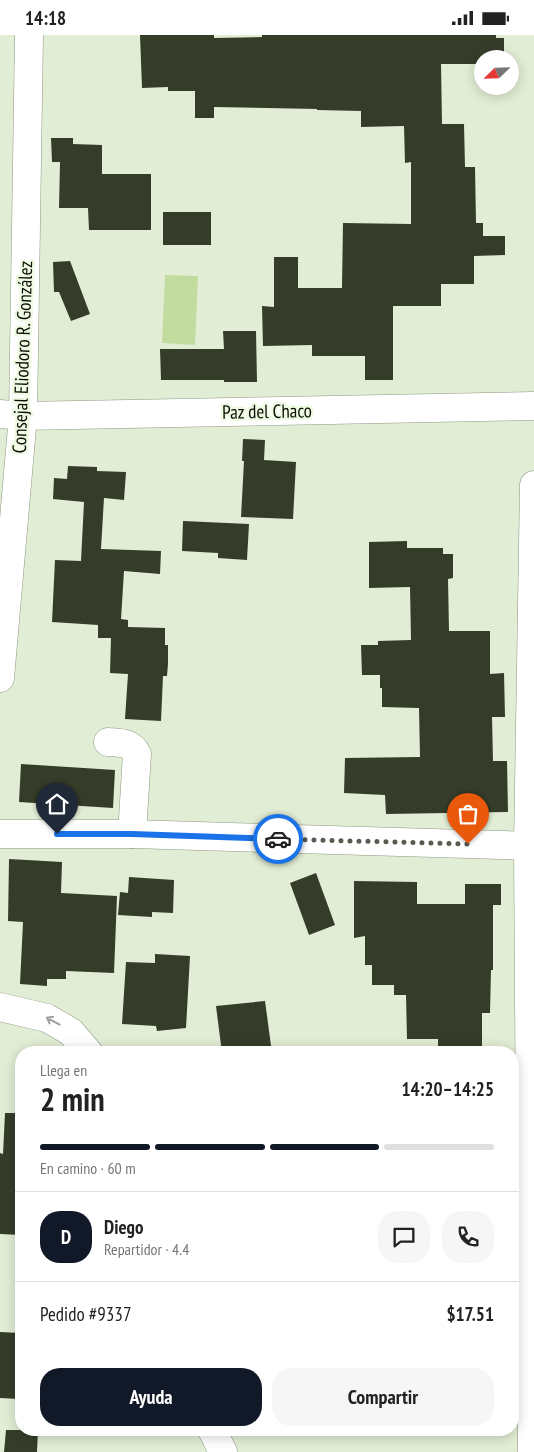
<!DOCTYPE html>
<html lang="es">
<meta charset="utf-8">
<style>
body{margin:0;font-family:"PT Sans Narrow",sans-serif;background:#f6f6f6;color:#222;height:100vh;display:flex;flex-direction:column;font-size:19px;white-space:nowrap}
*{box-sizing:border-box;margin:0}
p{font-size:16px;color:#767676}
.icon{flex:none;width:28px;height:28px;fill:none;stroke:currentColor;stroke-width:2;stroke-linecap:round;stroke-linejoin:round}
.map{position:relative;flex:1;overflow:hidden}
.sheet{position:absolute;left:15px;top:1011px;width:504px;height:390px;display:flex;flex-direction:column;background:#fff;border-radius:20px;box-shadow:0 2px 12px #0003}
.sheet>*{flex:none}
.needle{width:32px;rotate:247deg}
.controls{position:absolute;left:474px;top:15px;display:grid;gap:10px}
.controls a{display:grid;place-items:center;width:45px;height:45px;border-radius:50%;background:#fff;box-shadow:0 2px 12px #0003;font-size:25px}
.pin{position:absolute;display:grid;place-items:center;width:42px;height:42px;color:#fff;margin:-51px -21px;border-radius:50% 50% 50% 0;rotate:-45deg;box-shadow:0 0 5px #0007}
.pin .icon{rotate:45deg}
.courier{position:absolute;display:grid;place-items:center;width:50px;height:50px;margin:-25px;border:4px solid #1a73e8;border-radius:50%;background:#fff;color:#222;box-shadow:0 1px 6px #0007}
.overview em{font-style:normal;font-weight:800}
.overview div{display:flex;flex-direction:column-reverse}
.overview{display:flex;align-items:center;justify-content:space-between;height:85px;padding:0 25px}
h1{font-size:32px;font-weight:800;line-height:38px}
.bar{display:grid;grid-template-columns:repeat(4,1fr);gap:8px 5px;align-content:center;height:60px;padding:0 25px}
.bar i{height:6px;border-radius:4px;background:#e0e0e0}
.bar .current{background:#111827}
.bar p{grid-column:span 4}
.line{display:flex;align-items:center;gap:12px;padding:0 25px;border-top:1px solid #e0e0e0}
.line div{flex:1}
.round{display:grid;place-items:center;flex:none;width:52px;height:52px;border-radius:20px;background:#f6f6f6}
.cta{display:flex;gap:10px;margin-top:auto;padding:10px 25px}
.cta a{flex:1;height:58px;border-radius:20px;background:#111827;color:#fff;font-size:20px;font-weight:800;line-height:58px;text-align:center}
.cta a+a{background:#f6f6f6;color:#222}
.status{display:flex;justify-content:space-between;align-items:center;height:35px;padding:0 25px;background:#fff;direction:ltr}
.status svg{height:14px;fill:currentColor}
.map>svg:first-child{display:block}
.green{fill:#c2dc9f}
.building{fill:#353d2a}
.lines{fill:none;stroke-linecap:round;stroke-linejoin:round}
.minor-casing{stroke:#8e9882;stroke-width:29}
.minor{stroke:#fff;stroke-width:28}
.oneway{stroke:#9d9f9c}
.done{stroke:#565c4f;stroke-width:5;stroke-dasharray:0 9}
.route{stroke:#1a73e8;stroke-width:6}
.labels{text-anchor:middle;stroke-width:5;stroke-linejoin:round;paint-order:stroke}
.street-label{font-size:19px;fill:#0b0e07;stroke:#effae2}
</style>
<div class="status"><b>14:18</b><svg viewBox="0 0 49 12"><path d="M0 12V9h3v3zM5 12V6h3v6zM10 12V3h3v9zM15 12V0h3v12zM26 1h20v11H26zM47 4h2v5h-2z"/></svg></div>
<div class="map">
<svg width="534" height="1417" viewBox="0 0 534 1417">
<rect width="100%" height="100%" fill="#e2edd5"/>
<!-- green -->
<path class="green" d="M165,240L198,241L195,310L162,308Z"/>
<!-- building -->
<g class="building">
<path d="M140,0H214V3L262,2V0H496V3H504V24H482V29H441L442,89H464L465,132H475L476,188H483V201H505V220L474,221V249H441V271H393V345H365V321H312V310L263,311L262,271L274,272V222H298V253H342L343,188L411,189V127L405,128L404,91L361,92V76L317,75V74L214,72V83H195V56H168V52L142,53Z"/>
<path d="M51,103H73V109L102,110V139H151V195H89L88,173H59L60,127H52Z"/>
<rect x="163" y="177" width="48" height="33"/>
<path d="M70,226L90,279L71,286L59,257H54L53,227Z"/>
<path d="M223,296H256L257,347H224V345H161L160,314H224Z"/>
<path d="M243,404L265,405L264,425L296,427L293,484L241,482L244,426H242Z"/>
<path d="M68,431L97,432V436L126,437L124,465L104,463L101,514L161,516L160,539L124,536L121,584L128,585V592L165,593V610H168V629L167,641H163L161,686L125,684L128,639L110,638L111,603H98V590L52,587L55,525L81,526L84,467L53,464L54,443L67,444Z"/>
<path d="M183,486L249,489L247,525L218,523V518L182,516Z"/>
<path d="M407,506V513H443V519H453V543L448,544L449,596H490V639L504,638L505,682H492L493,726H507L508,777L386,779L385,760L344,758L345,723L420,722L419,673L382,672V653H380V640H362L361,610H378V606L411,605L410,552L369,553V507Z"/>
<path d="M21,729L115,735L113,773L19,767Z"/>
<path d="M9,824L62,827L61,858L117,861L114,938L66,936V944H47V951L20,949L23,887L8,886Z"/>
<path d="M316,838L335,890L309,900L290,848Z"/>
<path d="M129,842L174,845L173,878L152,877V882L118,880L120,857L128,858Z"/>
<path d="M354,846L417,847V869H465V849H501V870H493V935H491L490,978H482V1018H438V1004H407L406,960H394V950H372V930H365V901L354,903Z"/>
<path d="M155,919L190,921L186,993L157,996L156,991L122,989L126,927L155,928Z"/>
<path d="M265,966L272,1018H222L216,971Z"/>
<path d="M5,1078H21V1200L0,1199V1118L3,1119Z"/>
<path d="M0,1297L21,1298L19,1364L0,1363Z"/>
<path d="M6,1395H38L37,1417H4Z"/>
</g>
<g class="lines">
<!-- minor casing -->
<g class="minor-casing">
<g id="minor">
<path d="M0,379L23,381L534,371"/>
<path d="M0,643L23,381L29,0"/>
<path d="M108,707C120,708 131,707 137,719L132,799"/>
<path d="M0,799H132L534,811"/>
<path d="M0,972L47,983L71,997L89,1018"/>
<path d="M212,1395L223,1417"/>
<path d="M532,1417L528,811L534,450"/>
</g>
</g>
<!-- minor -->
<use href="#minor" class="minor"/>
</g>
<!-- one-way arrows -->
<defs><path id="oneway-shaft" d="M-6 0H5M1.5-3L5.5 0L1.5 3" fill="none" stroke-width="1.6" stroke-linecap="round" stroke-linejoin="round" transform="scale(1.25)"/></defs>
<use class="oneway" href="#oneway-shaft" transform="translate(53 986) rotate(-152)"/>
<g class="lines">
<!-- done -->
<path class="done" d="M278,804L468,809"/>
<!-- route -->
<path class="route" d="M57,799H132L278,804"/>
</g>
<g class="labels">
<!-- street labels -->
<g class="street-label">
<text transform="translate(22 322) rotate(-88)" y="7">Consejal Eliodoro R. González</text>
<text transform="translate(267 376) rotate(-1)" y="7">Paz del Chaco</text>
</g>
</g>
</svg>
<div class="controls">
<a><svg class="needle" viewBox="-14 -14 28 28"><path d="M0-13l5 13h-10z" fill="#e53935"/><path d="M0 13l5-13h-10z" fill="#767676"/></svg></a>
</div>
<div class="pin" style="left:468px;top:809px;background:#ea580c"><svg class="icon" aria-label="bag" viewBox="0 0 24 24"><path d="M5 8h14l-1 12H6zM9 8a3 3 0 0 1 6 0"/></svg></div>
<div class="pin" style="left:57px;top:799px;background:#1f2937"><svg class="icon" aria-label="home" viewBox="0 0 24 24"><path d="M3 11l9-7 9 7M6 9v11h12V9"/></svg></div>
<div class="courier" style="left:278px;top:804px"><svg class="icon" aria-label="car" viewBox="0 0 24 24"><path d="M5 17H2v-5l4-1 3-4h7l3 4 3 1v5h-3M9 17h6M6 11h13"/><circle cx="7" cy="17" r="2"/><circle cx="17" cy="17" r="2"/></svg></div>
<section class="sheet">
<div class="overview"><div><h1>2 min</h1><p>Llega en</p></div><em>14:20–14:25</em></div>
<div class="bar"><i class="current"></i><i class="current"></i><i class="current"></i><i></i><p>En camino · 60 m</p></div>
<div class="line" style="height:90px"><b class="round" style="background:#111827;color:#fff">D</b><div><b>Diego</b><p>Repartidor · 4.4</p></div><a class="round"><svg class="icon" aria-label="chat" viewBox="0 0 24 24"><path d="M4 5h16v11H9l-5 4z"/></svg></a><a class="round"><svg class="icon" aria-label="phone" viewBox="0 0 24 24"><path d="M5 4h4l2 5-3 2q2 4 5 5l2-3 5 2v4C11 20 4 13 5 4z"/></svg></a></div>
<div class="line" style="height:65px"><div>Pedido #9337</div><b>$17.51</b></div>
<div class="cta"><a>Ayuda</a><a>Compartir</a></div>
</section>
</div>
